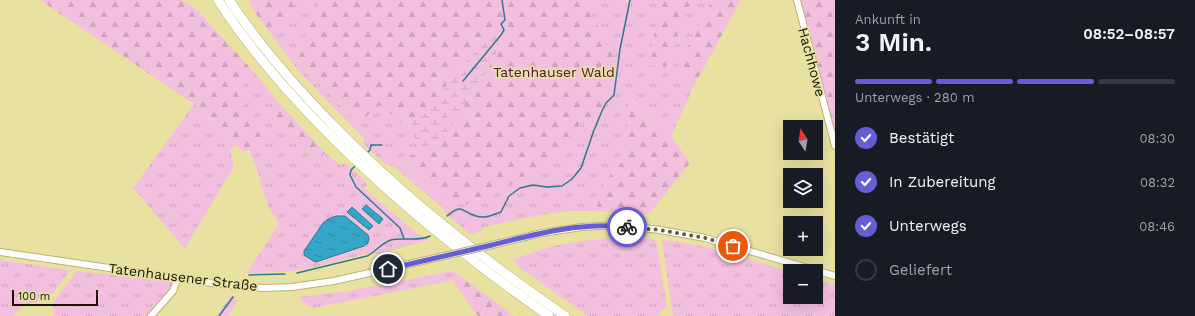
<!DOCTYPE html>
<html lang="de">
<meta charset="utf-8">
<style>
body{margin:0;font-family:"Work Sans",sans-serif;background:#242831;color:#f1f3f6;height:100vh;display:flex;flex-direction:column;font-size:15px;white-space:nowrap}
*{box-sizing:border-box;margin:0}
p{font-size:13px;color:#9ea1a6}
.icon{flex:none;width:22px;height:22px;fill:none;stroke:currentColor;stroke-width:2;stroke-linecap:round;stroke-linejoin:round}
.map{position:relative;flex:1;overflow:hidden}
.drawer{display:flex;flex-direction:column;background:#171b24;width:360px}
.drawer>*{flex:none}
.needle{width:26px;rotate:348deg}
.buttons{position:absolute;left:783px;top:120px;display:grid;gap:8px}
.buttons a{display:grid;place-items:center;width:40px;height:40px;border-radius:0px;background:#171b24;box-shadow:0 4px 16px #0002;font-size:20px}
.scale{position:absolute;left:12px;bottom:10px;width:86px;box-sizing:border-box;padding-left:4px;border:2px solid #181500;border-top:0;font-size:11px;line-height:14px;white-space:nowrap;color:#181500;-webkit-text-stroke:3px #e9e1a0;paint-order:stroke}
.pin{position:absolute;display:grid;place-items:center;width:34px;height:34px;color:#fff;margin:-17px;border:2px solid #fff;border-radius:50%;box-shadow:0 1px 4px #0007}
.courier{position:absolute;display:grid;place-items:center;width:40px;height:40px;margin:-20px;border:3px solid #665dd6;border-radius:50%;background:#fff;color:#222;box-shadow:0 1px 5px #0007}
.overview em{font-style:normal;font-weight:600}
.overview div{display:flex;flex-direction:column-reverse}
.overview{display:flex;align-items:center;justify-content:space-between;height:68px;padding:0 20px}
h1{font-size:26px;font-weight:600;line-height:30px}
.bar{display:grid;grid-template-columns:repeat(4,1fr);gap:6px 4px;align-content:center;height:48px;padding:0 20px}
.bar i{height:5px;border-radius:3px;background:#363941}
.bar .active{background:#665dd6}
.bar p{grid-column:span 4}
ol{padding:0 20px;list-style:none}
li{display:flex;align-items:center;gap:12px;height:44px}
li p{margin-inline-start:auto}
li .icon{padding:4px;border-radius:50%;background:#665dd6;color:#fff;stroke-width:4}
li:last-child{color:#9ea1a6}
li i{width:22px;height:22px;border:2px solid #363941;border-radius:50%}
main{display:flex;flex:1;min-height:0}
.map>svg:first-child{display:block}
.grass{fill:url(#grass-tufts)}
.forest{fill:url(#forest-firs)}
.wetland{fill:url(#wetland-marsh)}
.water{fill:url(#water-ripples);stroke:#2c7a8c}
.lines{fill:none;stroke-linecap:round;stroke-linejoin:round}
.stream{stroke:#2c7a8c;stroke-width:1.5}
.minor-casing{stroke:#bbb374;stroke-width:8}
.highway-casing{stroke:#bbb374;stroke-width:10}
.minor{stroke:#fff;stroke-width:6}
.highway{stroke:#fff;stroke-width:9}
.minor-bridge-casing{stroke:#bbb374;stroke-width:8;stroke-linecap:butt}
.minor-bridge{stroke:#fff;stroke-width:6}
.done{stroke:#615c38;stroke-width:4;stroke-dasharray:0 7.2}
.route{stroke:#665dd6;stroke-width:5}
.labels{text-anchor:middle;stroke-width:3.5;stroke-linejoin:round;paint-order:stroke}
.street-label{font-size:14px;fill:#181500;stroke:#e9e1a0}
.park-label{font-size:14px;fill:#500d3d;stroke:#e9e1a0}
</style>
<main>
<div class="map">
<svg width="835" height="316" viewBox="0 0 835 316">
<defs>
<pattern id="grass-tufts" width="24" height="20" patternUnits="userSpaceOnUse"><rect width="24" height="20" fill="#f3bfde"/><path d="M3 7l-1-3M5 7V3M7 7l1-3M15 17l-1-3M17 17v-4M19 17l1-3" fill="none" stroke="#d0a3bd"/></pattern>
<pattern id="forest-firs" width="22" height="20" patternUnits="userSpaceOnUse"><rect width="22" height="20" fill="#f3bfde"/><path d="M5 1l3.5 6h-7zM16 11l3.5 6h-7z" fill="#d0a3bd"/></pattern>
<pattern id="wetland-marsh" width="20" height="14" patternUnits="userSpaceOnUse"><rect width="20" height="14" fill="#f3bfde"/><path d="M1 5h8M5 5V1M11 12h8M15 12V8" fill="none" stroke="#d0a3bd"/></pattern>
<pattern id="water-ripples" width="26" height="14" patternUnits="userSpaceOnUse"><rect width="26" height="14" fill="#35a6c8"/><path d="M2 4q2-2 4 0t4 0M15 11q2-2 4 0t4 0" fill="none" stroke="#2c86a0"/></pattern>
</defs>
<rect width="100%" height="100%" fill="#e9e1a0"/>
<!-- grass -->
<g class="grass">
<path d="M299,0H320L296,58L358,123L380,104L401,123L425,150L400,160L572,136L582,120L597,128L590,12L584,0H625L627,3L628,0H660L650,64L666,67L687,10L694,0H712L678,66L694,86L671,136L630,97L626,157L606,180L595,211H569L540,215L484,227L479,232L470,234L446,214L442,207L394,167L388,164H385L363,144L364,140L362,136L328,102L298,70L271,34Z"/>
<path d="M253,71L279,103L273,120L316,162L325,153L340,165L346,163L367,183L365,189L420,236L424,237L429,240L377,254H366L307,269L285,272L247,273L279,223L269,208L260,183L261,181L249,149L264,134L237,94Z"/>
<path d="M194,104L235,145L230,150L234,166L187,245L186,250L133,188Z"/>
<path d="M638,237L656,240L667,307L655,316H588L520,268L513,259C524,256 535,252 546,248C576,240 607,238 638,237Z"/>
<path d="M662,240C706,244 748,259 790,272V297H816V279L835,285V316H673Z"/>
<path d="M0,260L70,270L48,299L25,305L12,316H0Z"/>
<path d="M77,271L171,281L173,287L148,316H54L53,302Z"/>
<path d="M453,271L463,278L380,295L313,308L302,302L299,297L348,291Z"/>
</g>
<!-- forest -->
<g class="forest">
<path d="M40,0H180L184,1L195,8L253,71L237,94L264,134L249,149L244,152L235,145L194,104Z"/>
<path d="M249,0H299L271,34L254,11Z"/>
<path d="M320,0H584L615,59L597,128L582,120L564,149L554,159L505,188L465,205L438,193L400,160L425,150L442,139L457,118L472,90L484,75L498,51L508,37L493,28L483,45L456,71L443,91L428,110L418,118L401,123L380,105L358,123L296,58Z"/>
<path d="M660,0H694L687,10L666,67L649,65Z"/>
<path d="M712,0H741L694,86L677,67Z"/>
<path d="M801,0H835V132Z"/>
<path d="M629,97L671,136L690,163L649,214L595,211L606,180L626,157Z"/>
<path d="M279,103L325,153L316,162L273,120Z"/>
<path d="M463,278L514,316H478L453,281Z"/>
<path d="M232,295L237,301L228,316H216Z"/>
</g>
<!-- wetland -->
<path class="wetland" d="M493,28L508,37L498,51L484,75L472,90L457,118L442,139L425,150L401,123L418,118L428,110L443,91L456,71L483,45Z"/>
<!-- water -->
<g class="water">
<path d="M366,205L383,219L379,224L362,209Z"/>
<path d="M352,207L373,226L369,230L347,212Z"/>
<path d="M336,216H345L368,235L369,239L368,243L364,246L319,261L315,262L304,255V251L323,223L328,219Z"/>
</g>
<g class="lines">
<!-- stream -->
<g class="stream">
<path d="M463,81L501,35L504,30L501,24L505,20L502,0"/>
<path d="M367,153L370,150L371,145H382"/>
<path d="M356,165L351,170L350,175L356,187L400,228L404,239"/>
<path d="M447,216C463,203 460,211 476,216C485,219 492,215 501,212L509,196L520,188L533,185L547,187L562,186L572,179L581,168L594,130L602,111L606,103L614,95L620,49L630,0"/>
<path d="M297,273L367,256C376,252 381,243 391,240C404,237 418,242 430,236"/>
<path d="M249,275L285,274"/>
<path d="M219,316L233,297"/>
</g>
<!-- minor casing -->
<g class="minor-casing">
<g id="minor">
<path d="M797,0L835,146"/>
<path d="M492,245L542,233L582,227L617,225L660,230L705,238L835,276"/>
<path d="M0,252L212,283L238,286L263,288L292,287L334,281L444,256"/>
<path d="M151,316L173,291L178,278"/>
</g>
</g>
<!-- highway casing -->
<g class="highway-casing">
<g id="highway">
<path d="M218,0C247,45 282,86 319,124C389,196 467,259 549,316"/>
<path d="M229,0C259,45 294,85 332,124C402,196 482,259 565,316"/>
</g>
</g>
<!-- minor -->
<use href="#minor" class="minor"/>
<!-- highway -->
<use href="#highway" class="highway"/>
<!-- minor-bridge casing -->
<g class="minor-bridge-casing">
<path id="minor-bridge" d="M444,256L492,245"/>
</g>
<!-- minor-bridge -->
<use href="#minor-bridge" class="minor-bridge"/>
</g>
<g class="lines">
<!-- done -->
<path class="done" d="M627,227L660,230L705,238L733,246"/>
<!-- route -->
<path class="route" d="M388,269C422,261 457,253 492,245C536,234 581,222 627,227"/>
</g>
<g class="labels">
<!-- street labels -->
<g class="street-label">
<text transform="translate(812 62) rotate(75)" y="5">Hachhowe</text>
<text transform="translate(183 277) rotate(7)" y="5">Tatenhausener Straße</text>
</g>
<!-- park labels -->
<g class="park-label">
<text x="554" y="77">Tatenhauser Wald</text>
</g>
</g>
</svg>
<div class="buttons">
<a><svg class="needle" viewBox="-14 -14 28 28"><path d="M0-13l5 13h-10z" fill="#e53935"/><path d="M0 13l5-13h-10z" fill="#9ea1a6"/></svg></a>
<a><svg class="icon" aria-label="layers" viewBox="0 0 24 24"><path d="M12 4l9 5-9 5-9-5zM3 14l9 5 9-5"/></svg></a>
<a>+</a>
<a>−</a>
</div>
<div class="scale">100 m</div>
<div class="pin" style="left:733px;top:246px;background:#ea580c"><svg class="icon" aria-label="bag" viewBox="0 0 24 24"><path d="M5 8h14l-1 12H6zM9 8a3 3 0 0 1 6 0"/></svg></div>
<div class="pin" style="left:388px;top:269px;background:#1f2937"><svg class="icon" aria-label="home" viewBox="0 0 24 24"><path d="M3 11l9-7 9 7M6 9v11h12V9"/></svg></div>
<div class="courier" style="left:627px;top:227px"><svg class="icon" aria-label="bike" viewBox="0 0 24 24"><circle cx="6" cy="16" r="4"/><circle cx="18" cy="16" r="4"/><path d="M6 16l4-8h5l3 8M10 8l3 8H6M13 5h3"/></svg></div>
</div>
<section class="drawer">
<div class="overview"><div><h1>3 Min.</h1><p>Ankunft in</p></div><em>08:52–08:57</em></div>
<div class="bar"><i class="active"></i><i class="active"></i><i class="active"></i><i></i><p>Unterwegs · 280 m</p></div>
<ol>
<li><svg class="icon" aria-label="check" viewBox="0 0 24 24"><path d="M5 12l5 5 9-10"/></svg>Bestätigt<p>08:30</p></li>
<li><svg class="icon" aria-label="check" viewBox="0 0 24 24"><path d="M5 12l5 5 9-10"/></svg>In Zubereitung<p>08:32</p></li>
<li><svg class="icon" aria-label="check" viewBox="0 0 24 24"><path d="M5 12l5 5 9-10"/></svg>Unterwegs<p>08:46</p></li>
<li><i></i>Geliefert</li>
</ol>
</section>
</main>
